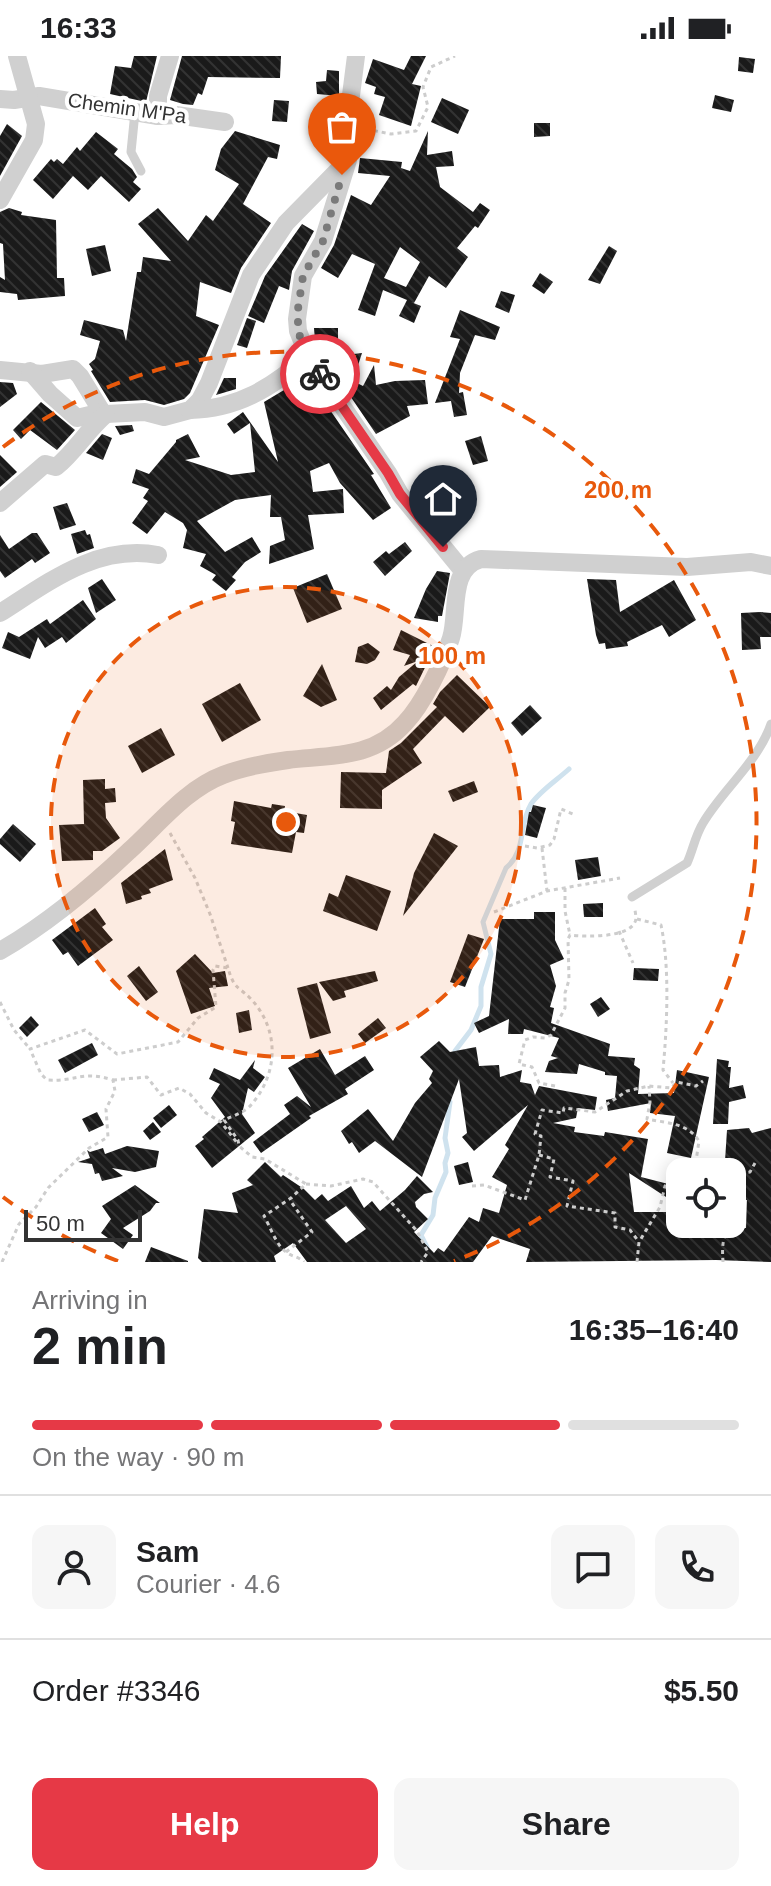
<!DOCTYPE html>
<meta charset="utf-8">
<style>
body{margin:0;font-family:Helvetica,sans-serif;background:#f6f6f6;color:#202124;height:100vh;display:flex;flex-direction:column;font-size:30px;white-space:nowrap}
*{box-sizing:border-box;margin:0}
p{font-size:26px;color:#757577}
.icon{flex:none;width:44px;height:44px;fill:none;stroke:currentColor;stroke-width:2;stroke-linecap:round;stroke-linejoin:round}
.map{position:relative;height:1206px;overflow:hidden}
.side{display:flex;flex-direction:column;background:#fff;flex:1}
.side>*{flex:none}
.tools{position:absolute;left:666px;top:1102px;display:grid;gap:16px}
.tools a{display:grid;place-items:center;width:80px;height:80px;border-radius:16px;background:#fff;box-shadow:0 4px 20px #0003;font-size:40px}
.scale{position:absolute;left:24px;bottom:20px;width:118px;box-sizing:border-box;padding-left:8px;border:4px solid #333;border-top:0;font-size:22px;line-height:28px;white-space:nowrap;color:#333;-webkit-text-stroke:6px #fff;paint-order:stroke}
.pin{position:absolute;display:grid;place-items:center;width:68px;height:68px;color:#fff;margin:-82px -34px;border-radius:50% 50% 50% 0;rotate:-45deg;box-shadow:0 0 8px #0007}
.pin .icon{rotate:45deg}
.courier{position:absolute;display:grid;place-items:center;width:80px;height:80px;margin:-40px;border:6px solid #e63946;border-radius:50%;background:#fff;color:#222;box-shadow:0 2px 10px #0007}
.overview em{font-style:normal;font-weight:800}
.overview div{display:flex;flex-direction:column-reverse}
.overview{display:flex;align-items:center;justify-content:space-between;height:136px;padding:0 32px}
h1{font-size:52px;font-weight:800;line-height:60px}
.bar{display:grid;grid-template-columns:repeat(4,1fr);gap:12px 8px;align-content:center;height:96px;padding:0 32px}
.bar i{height:10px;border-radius:6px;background:#e0e0e0}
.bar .selected{background:#e63946}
.bar p{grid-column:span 4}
.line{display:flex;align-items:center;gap:20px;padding:0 32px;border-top:2px solid #e0e0e0}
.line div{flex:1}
.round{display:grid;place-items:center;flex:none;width:84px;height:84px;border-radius:16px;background:#f6f6f6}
.action{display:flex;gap:16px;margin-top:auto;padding:16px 32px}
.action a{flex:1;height:92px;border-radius:16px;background:#e63946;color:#fff;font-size:32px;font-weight:800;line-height:92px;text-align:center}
.action a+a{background:#f6f6f6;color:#202124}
.status{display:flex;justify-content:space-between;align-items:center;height:56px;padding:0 40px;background:#fff;direction:ltr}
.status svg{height:22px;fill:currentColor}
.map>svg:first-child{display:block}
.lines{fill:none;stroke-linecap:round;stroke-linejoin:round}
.stream{stroke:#cfe2ee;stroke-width:5}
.building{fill:url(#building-back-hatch);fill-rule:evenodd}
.path{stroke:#cdcdcd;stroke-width:3;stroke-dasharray:4 4;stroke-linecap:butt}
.lane{stroke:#d0d0d0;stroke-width:9}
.street{stroke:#d0d0d0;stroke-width:18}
.done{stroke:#7a7a7a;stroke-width:8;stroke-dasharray:0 14.4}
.route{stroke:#e63946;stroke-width:10}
.ring{fill:none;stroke:#e8590c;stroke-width:4;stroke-dasharray:14 10}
.labels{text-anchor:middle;stroke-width:8;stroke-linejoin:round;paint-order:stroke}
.street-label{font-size:20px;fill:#333;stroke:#fff}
.centre{fill:#e8590c;stroke:#fff;stroke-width:4}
.ring-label{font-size:24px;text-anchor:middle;font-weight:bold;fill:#e8590c;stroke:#fff;stroke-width:8;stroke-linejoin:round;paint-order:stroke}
</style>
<div class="status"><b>16:33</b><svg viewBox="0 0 49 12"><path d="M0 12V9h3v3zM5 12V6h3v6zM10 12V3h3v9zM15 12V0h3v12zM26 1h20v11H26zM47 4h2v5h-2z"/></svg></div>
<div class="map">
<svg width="771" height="1206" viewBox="0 0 771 1206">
<defs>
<pattern id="building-back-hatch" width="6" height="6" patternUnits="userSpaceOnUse" patternTransform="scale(2)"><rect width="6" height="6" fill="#1a1a1a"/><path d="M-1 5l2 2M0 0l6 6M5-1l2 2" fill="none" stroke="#333"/></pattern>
</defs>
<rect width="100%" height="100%" fill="#fff"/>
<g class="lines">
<!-- stream -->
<g class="stream">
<path d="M455,1002V995L471,974L481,950V931L491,898L483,866L506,812C527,794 518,770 531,748C540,735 557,724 569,713"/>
<path d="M427,1191L421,1179L433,1159L435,1142L446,1116L445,1107L448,1097L445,1082L450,1046"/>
</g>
</g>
<!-- building -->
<g class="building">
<path d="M134,0H157L146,46L110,38L115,10L131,12Z"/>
<path d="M182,0H281L280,22L208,21L202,39L198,37L193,49L183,48L170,44Z"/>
<path d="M411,0H426L412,28L421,30L411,70L379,59L385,41L374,38L376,31L365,27L373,3L404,14Z"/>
<path d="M739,1L755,3L753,17L738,15Z"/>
<path d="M327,14L339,15V40L317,38L316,26L326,25Z"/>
<path d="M715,39L734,44L731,56L712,52Z"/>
<path d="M442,42L469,54L458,78L431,66Z"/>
<path d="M274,44L289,45L287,66L272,65Z"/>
<path d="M534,67H550V80L534,81Z"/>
<path d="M7,68L22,80L0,120V80Z"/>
<path d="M235,75L280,89L277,103L268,101L243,148L271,167L241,212L231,237L200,226L196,260L219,269L190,337L184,343L164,349L145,344L110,346L91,315L93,314L89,308L95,303L100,285L80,279L84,264L123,274L126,285L137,216H141L143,201L171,205L138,168L158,152L188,185L206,159L213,165L239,128L215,114L221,93Z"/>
<path d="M428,75L427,99L452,95L454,110L436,111L440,131L473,156L480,147L490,154L478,172L475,170L457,192L468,201L446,232L429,220L414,247L411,246L421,250L414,267L399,260L407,244L383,234L375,260L358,254L375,208L352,198L338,222L321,212L334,189L351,139L371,149L390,120L358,117L360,102L402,106L401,112L410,115ZM400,191L420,206L406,231L384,222Z"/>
<path d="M96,76L118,93L114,98L132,113L137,121L133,126L141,133L129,146L101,120L88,134L73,120L53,143L33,124L51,103L54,106L57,103L63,108L77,91L80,95Z"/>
<path d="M9,152L22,156L21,159L56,164L57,222H64L65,240L18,244L17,238L0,236V221L5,224L3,188L0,187V156Z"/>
<path d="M302,168L314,175L292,215L289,234L279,230L264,267L248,260L265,220Z"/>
<path d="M105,189L111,215L92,220L86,193Z"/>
<path d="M609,190L617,195L600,228L588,224Z"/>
<path d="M540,217L553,226L544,238L532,230Z"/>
<path d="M501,235L515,239L509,257L495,251Z"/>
<path d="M460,254L500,271L495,284L475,279L460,317L459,337L463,336L467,359L454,361L451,345L435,347L460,283L450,281Z"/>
<path d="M247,262L256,265L247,292L237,289Z"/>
<path d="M314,272H338V286H344L345,299L362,297L353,325L363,330L374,309L376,329L395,325L425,324L428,348L407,350L410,360L376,378L325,303L329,286H336L315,285Z"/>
<path d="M306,319L374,418L371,419L391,452L373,464L340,427L329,407L310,415L313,436L343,433L344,457L308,459L314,493L269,508L270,490L285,484L281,461H270L271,439L235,444L197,465L225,496L252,481L261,496L245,506L232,521L236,524L226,535L212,524L216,519L200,510L206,498L183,492L187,474L183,467L165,456L147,478L132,467L148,445L143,442L149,433L132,427L136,413L149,418L176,386V384L188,378L200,401L185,404L231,419L255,416L250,367L234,378L227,368L243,356L278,406L264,346L289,331L310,326Z"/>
<path d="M224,322H236V333L216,339Z"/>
<path d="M0,326L13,327L17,338L0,351Z"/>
<path d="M41,346L75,374L57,394L30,374L21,383L13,374Z"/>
<path d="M132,369L134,375L120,379L115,370Z"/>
<path d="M102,378L112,382L103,404L86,397Z"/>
<path d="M481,380L488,405L473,409L465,385Z"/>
<path d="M0,399L17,416L0,431Z"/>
<path d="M67,447L76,469L60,474L53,451Z"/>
<path d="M85,474L87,479L90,478L94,492L77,498L71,478Z"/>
<path d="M32,477H37L50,497L35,507L32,503L5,522L0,515V479L9,493Z"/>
<path d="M405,486L412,495L385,520L373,506L386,495L389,498Z"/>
<path d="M437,515L450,517L442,560H438V566L414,562L426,533Z"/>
<path d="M327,518L342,553L307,567L293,532Z"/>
<path d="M102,523L116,544L96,557L88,532Z"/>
<path d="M587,523L616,524L620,556L674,524L696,564L669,581L662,569L627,586L628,590L606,593L605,587L599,588L596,579Z"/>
<path d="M83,544L96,563L66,587L62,581L45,592L38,581L30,603L2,592L8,576L19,581L47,563L50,568Z"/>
<path d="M760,556L771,557V581H760L761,593L742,594L741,557Z"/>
<path d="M401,574L435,591L416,630L413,628L381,654L373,642L387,630L391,634L399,621L418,605L404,610L410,599L393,594Z"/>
<path d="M368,587L380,596L375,604L367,608L355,606L358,591Z"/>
<path d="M322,608L337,644L321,651L303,640Z"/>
<path d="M457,619L490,651L463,677L445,660L413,693L422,707L382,734V753L340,752L341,716L386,717L389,695L401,687L437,651L433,648L440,636Z"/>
<path d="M240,627L261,664L222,686L202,648Z"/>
<path d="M530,649L542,662L522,680L511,667Z"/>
<path d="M161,672L175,699L142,717L128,690Z"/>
<path d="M105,723V733L115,732L116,746L105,747L106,762L120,782L102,795H93V804L62,805L59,769L84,768L83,724Z"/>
<path d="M474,725L478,736L453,746L448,735Z"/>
<path d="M234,745L271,752L272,748L285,750L284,755L307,759L304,777L296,776L292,797L231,788L235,766L231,765Z"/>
<path d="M533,749L546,752L537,782L525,779L529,756H531Z"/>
<path d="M13,768L36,788L20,806L0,788V783Z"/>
<path d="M434,777L458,790L403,860L414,817Z"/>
<path d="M165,793L173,824L149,833L151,837L141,840L142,843L126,848L121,827Z"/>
<path d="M598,801L601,820L578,824L575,804Z"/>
<path d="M346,819L391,835L377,875L323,855L329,837L338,841Z"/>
<path d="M603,847V861H584L583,848Z"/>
<path d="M95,852L106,868L102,871L113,884L78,910L68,896L63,899L52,884Z"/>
<path d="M534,856H555V884L564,903L550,909L556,930L550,951L554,952L551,967L610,988L608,1000L635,1002L634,1009L640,1013L638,1038L674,1037L677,1014L709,1021L691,1102L667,1097L675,1060L650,1057L651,1047L608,1055L606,1044L615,1042L617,1020L605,1019V1016L579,1008L577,1018L545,1016L549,1005L558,1002L551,1000L559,982L524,973L523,978H508L509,963L479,977L474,967L489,960L500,863H534Z"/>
<path d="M468,878L484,883L465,931L450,926Z"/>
<path d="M195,898L213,917L225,915L228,930L209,932L215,950L191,958L176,915Z"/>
<path d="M139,910L158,936L146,945L127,920Z"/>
<path d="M634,912L659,913L658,925L633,924Z"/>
<path d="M375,915L378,925L344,935L346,941L333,945L319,926Z"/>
<path d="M317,927L331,977L310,983L297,932Z"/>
<path d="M601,941L610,953L598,961L590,948Z"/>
<path d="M249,954L252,974L239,977L236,957Z"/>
<path d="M31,960L39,969L27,981L19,972Z"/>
<path d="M378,962L386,972L365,987L358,978Z"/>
<path d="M439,985L450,996L476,991L479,1010L499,1009L500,1021L522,1014L520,1026L531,1028L535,1039L539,1030L597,1041L595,1054L578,1052L576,1062L553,1067L575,1071L574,1076L604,1080L605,1076L648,1083L641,1121L680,1131V1150L629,1117L634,1156H680L683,1178L739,1176V1172H746L747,1144H742L743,1114L730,1113V1106L725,1105L727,1074L749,1072L752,1077L771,1072V1206L716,1204L526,1206L530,1193L492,1180L473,1206H307L293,1187L274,1200L276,1206H202L198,1202L204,1153L238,1157L232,1137L253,1129L247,1124L265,1106L281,1121L283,1119L304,1133L315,1144L322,1138L328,1145L351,1130L364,1152L372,1145L380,1155L405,1134L417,1120L433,1136L424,1138L415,1146L416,1151L428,1163L414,1176L434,1197L438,1192L444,1196L469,1161L479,1166L483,1152L499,1157L507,1129L492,1121L509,1093L505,1089L528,1049L474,1095L462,1081L467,1077L459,1023L422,1121L375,1085L359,1097L352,1086L349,1088L341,1075L368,1053L393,1085L415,1047L432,1027L429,1023L433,1015L420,1001ZM346,1150L366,1173L346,1187L325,1164Z"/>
<path d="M92,987L98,999L65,1017L58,1004Z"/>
<path d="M320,993L335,1019L365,1000L374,1014L345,1033L348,1038L309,1060L311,1062L261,1097L253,1086L290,1058L284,1049L297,1040L311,1051L288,1012Z"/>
<path d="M717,1003L729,1005L728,1011H731L729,1032L743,1029L746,1042L729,1046L728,1068H713Z"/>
<path d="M255,1004L253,1012L265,1021L254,1036L248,1032L242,1058L255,1077L212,1112L195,1090L204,1083L202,1081L225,1061L211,1042L220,1028L209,1023L214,1012L240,1024Z"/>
<path d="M169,1049L177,1059L161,1072L153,1062Z"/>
<path d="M97,1056L104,1069L89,1076L82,1063Z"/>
<path d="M153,1066L161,1076L150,1084L143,1075Z"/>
<path d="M127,1090L159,1095L156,1111L135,1116L112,1112L123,1120L102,1125L99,1117L95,1118L92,1108L78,1106L90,1102L87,1094L90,1096L103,1092L105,1098Z"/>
<path d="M468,1106L473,1126L459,1129L454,1110Z"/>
<path d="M135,1129L160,1147H156L150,1155L123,1172L133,1179L123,1193L101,1177L111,1163L102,1150Z"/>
<path d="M151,1191L188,1205V1206H145Z"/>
</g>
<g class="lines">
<!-- path -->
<g class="path">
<path d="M366,73L391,78L416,75L428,51L423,31L431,11L455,0"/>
<path d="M170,777L195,822L210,858L228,912"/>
<path d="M525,790L537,792L550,789L554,783L561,753L573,758"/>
<path d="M542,792L547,835"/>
<path d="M565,832V855L570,879"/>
<path d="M494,856L547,835L620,822"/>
<path d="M637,863L661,869C670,911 667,971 663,1014L673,1027"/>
<path d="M619,875L633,907"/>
<path d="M0,946L14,974L30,993"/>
<path d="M113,1024L147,1021L161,1039L179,1032L190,1038L206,1057L221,1066L238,1088"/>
<path d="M555,1030L539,1027L532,1011L519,1008L525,984L533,981L545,982L551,979L565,952V937L569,924L568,883L570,879C585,881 628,882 635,866C637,863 635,856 635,853"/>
<path d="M539,1099L554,1103L550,1121L573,1125L567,1150L615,1157V1171L630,1174L639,1186"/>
<path d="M306,1128L331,1130L363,1123L373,1126L417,1175L428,1196L421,1206"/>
<path d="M472,1130L484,1129L525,1144L539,1099L541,1080L535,1078L542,1054L563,1057L564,1052L595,1056L627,1035L649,1030L671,1032L677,1026L696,1030L703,1025"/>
<path d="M738,1135L734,1118L750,1116L755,1107"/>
<path d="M732,1136L738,1135C745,1149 740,1157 732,1168"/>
<path d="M286,1196L312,1176L292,1147L291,1142"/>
<path d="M2,1206L19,1168L36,1151L48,1132L89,1092L108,1081L106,1053L115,1035L113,1024C81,1014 77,1026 47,1024L41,1018L30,993L85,974L117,998L178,986L198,962L216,951L213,914L215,910L228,912C234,932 236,929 249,941C280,972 279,1017 251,1049C245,1056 233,1060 224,1064L238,1084L239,1090L252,1101L265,1103L306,1128L291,1142L264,1160C270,1170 276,1189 286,1196C292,1201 298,1200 304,1206"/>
<path d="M637,1206L639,1186L660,1151L665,1130L676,1118L696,1105L699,1085C688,1067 666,1067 647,1063L650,1046L649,1030"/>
<path d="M723,1206C722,1191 722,1179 732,1168"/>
</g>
<!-- lane -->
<g class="lane">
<path d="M135,56L131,96L141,115"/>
<path d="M632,841L687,807C693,794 695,780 703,767C723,733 758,706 771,668"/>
</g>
<!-- street -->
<g class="street">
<path d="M356,0L350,47L348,104L323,185L303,220L297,263L298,275L308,300L388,417L400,438L463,515"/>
<path d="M0,43L14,44L39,40L158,60L176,59L225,66"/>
<path d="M158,60V40L170,0"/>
<path d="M0,144L34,84L36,68L17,0"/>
<path d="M0,314L42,318L73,313L80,320L102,356L106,358L145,356L164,361L190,354L200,344L209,327L251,219L286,167L346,106"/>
<path d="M30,315L50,338L77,362L102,356"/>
<path d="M190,354C238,353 273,331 308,300"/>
<path d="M0,447L45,408L56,411C75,396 87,374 106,358"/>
<path d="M0,557C49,526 97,488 158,499"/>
<path d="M0,895C47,868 90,832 129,795C158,769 186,733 223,719C243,711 266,707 288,704C331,699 373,703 405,667C423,648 443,607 451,582C459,557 448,512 481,503L687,511L751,506L771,510"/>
</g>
</g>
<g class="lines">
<!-- done -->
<path class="done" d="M320,318L304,292L298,275V253L303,220L323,185L342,119"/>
<!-- route -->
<path class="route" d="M320,318L388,417L400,438L443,491"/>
</g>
<!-- distance rings -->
<circle cx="286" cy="766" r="235" fill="#e8590c" fill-opacity=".12"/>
<g class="ring">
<circle cx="286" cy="766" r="235"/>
<path d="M118 1205A470 470 0 0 1 3 1141M3 391A470 470 0 1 1 454 1205"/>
</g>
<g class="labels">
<!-- street labels -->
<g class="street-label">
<text transform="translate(127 52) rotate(8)" y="7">Chemin M'Pa</text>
</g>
</g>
<circle cx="286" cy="766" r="12" class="centre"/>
<g class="ring-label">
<text x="618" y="442">200 m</text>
<text x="452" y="608">100 m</text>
</g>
</svg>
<div class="tools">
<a><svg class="icon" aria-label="locate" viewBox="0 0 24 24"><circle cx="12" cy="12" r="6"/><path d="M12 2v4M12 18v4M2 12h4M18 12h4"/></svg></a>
</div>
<div class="scale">50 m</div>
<div class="pin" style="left:342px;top:119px;background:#ea580c"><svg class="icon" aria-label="bag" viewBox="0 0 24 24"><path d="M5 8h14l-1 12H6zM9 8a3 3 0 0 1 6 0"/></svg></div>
<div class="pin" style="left:443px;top:491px;background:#1f2937"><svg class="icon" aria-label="home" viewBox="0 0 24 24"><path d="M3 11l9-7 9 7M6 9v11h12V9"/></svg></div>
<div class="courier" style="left:320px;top:318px"><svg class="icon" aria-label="bike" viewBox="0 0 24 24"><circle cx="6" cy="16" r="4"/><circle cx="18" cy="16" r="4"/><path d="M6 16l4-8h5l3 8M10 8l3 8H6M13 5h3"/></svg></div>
</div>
<section class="side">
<div class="overview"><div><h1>2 min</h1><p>Arriving in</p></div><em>16:35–16:40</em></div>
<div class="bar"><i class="selected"></i><i class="selected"></i><i class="selected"></i><i></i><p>On the way · 90 m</p></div>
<div class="line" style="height:144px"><a class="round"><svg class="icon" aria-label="person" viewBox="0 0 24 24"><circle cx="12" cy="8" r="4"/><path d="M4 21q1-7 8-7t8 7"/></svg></a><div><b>Sam</b><p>Courier · 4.6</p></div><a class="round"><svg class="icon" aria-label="chat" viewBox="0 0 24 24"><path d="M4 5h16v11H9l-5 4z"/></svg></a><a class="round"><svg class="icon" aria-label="phone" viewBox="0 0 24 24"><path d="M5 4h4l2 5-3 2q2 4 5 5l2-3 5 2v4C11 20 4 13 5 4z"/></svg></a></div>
<div class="line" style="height:104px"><div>Order #3346</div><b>$5.50</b></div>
<div class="action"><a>Help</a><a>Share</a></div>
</section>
